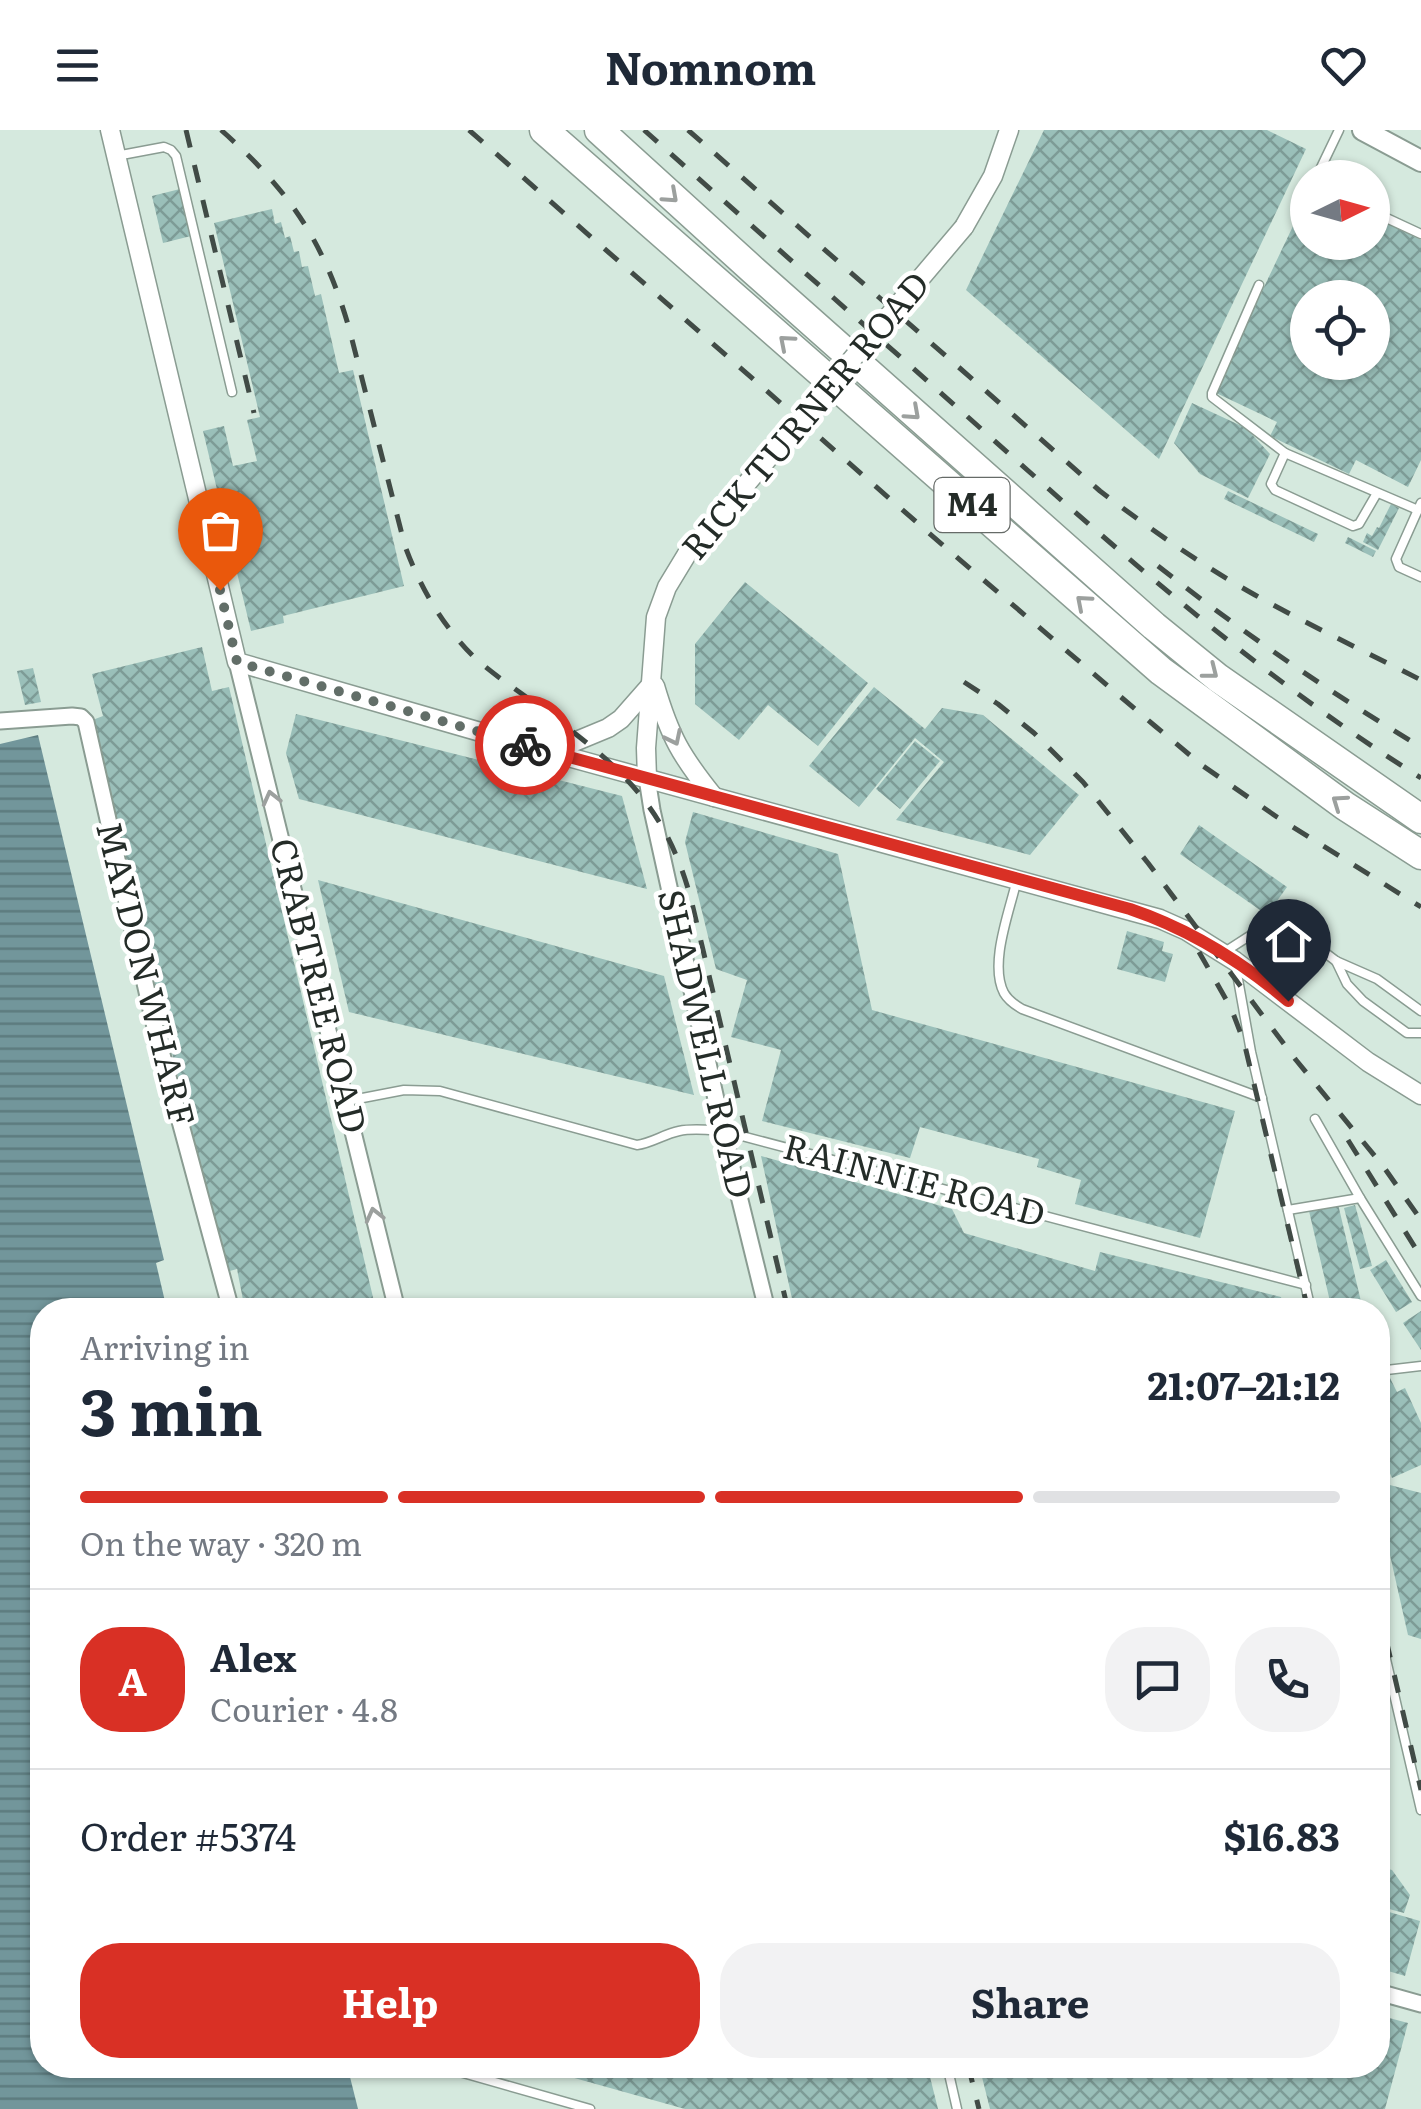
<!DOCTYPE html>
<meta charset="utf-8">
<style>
body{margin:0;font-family:Literata,serif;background:#f2f2f3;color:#1f2937;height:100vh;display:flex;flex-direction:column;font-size:38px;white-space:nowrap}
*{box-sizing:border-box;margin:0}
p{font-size:32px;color:#747a83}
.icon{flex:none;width:55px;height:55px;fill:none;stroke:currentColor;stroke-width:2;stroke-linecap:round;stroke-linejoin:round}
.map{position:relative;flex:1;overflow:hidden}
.sheet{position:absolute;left:30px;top:1168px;width:1360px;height:780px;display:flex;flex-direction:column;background:#fff;border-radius:40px;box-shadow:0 2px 8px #0004}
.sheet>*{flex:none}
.needle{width:65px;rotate:85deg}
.buttons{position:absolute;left:1290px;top:30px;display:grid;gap:20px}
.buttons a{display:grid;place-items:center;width:100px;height:100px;border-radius:50%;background:#fff;box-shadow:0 2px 8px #0004;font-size:50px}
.pin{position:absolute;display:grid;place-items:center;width:85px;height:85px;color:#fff;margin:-102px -42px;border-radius:50% 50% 50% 0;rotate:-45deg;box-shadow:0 0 10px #0007}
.pin .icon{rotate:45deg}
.courier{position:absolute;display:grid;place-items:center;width:100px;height:100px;margin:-50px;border:8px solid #d93025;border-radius:50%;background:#fff;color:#222;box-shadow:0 2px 12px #0007}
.headline em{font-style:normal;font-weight:700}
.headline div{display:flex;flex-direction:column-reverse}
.headline{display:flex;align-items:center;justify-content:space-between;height:170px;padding:0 50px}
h1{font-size:65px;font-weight:700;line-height:75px}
.bar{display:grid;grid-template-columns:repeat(4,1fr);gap:15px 10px;align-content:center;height:120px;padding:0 50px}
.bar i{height:12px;border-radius:8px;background:#e0e1e3}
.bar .current{background:#d93025}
.bar p{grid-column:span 4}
.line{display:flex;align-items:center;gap:25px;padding:0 50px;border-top:2px solid #e0e1e3}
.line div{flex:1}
.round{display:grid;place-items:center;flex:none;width:105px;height:105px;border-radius:40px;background:#f2f2f3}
.cta{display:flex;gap:20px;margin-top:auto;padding:20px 50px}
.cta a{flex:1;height:115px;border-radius:40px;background:#d93025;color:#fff;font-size:40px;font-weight:700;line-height:115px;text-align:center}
.cta a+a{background:#f2f2f3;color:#1f2937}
header{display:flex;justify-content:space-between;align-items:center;height:130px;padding:0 50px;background:#fff;font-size:45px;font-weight:700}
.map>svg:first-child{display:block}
.water{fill:url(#water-rules)}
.building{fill:url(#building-cross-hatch);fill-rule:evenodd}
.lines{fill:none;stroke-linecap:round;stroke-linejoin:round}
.service-casing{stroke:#8a9c92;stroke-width:11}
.minor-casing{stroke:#8a9c92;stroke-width:19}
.tertiary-casing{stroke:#8a9c92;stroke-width:21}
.secondary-casing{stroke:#8a9c92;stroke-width:24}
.motorway-casing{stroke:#8a9c92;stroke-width:31}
.service{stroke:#fff;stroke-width:8}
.minor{stroke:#fff;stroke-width:15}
.tertiary{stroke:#fff;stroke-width:18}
.secondary{stroke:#fff;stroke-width:20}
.motorway{stroke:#fff;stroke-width:28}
.rail{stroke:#414b46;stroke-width:5;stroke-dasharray:18 18;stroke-linecap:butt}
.tertiary-bridge-casing{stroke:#8a9c92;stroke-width:21;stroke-linecap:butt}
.tertiary-bridge{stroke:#fff;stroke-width:18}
.oneway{stroke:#9ca09e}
.done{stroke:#626e68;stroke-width:10;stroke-dasharray:0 18}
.route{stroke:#d93025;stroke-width:12}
.labels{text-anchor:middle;stroke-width:9;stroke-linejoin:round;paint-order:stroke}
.shield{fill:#fff;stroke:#666b68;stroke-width:2.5}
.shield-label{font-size:32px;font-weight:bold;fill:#242c28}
.street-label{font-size:35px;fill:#242c28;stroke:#fff}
</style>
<header><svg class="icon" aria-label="menu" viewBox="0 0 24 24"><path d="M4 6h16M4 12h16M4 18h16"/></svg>Nomnom<svg class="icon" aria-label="heart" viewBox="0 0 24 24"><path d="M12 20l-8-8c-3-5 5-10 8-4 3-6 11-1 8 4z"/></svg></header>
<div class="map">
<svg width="1421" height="1979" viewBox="0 0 1421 1979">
<defs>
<pattern id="water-rules" width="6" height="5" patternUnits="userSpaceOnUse" patternTransform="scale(2.5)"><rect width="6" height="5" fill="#72969b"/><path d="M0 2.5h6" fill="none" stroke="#5d7b7e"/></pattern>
<pattern id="building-cross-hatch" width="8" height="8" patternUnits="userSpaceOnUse" patternTransform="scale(2.5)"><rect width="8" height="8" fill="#9abfb9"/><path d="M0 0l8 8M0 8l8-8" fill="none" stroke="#7d9b96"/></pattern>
</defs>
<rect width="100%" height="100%" fill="#d5e9de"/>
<!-- water -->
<path class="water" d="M38,605L164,1130L156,1133L167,1180H42V1935H347L358,1979H0V614Z"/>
<!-- building -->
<g class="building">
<path d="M1044,0H1267L1306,19L1159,329L966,160Z"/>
<path d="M180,59L191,106L163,113L152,66Z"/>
<path d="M1304,73L1308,75V112H1372V102L1379,89L1421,110V330L1408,357L1356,330L1349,344L1270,306L1277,292L1214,262ZM1308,168H1372V232H1308Z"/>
<path d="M272,79L275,94L281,92L285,108L290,106L294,122L299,121L302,137L308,136L315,166L321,164L339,243L353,240L404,456L283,486L284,493L251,501L203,301L224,296L233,336L257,331L247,290L260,287L214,93Z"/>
<path d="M1192,273L1246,298L1270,324L1248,368L1200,344L1174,313Z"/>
<path d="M1228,361L1318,404L1314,412L1224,369Z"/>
<path d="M1391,374L1399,378L1378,420L1363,412L1367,403L1372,406L1377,397L1379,398Z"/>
<path d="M1348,407L1376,421L1373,427L1345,413Z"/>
<path d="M745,452L868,553L818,616L768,575L739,610L695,574V514Z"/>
<path d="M202,517L212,561L229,557L376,1180H245L237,1139L226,1142L90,591L103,586L92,544Z"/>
<path d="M33,538L41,572L25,575L17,541Z"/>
<path d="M874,557L925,599L942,578L983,585L1079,665L1030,725L896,690L944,632L915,608L859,677L809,636Z"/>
<path d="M296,584L622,666L647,759L299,669L286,623Z"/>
<path d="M915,611L940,631L900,679L876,659Z"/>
<path d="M693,682L838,724L872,880L1235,981L1200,1108L1075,1074L1081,1050L1037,1037L1039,1029L920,997L910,1028L762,991L781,920L731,907L747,850L716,839L685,712Z"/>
<path d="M1199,695L1287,757L1267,785L1180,724Z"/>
<path d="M318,750L664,846L694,965L349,882Z"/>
<path d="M1127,801L1164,812L1162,821L1173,824L1165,852L1117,839Z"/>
<path d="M761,1026L952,1079L964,1103L1095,1141L1100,1122L1281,1167L1285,1180H801L794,1178Z"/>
<path d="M1338,1074L1363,1180H1332L1309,1081Z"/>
<path d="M1355,1075L1372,1136L1360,1139L1344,1078Z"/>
<path d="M1386,1130L1412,1172L1396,1182L1370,1140Z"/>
<path d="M1421,1181V1220L1403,1193Z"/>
<path d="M1390,1248L1397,1262L1405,1258L1421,1293V1335L1392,1348L1378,1316V1254Z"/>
<path d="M1378,1352L1421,1363V1509L1408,1505L1378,1372Z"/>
<path d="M1378,1736L1392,1740L1410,1765L1404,1783L1378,1776Z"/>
<path d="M1389,1782L1420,1791L1405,1846L1378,1838V1823Z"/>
<path d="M1378,1885L1408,1893L1385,1979H990L979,1935H1378Z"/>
<path d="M528,1935H927L938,1979H685Z"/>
</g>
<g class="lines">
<!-- service casing -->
<g class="service-casing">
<g id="service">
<path d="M116,26L164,17L171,20L176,26L232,262"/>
<path d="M1316,48L1339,0"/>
<path d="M1380,85L1421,104"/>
<path d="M1259,155L1212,263V267L1285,323"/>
<path d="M1377,363L1359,394L1353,396L1275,360L1271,354L1285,323L1418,380"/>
<path d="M1421,373L1396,429L1399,437L1421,447"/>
<path d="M1016,753C1009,783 989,834 1004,863C1008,870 1015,875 1022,879L1262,968"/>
<path d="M1226,821L1271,792L1286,793L1336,831L1377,849L1421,881"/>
<path d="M1336,831L1347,854L1363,871L1407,903H1421"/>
<path d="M1236,838L1251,922L1311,1180"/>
<path d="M347,971L404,960L440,961L637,1015C652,1013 664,1004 679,1001C693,998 709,1000 723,1001L1306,1155"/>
<path d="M1315,989L1360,1068"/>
<path d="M1288,1080L1360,1068L1421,1166"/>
<path d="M1378,1241L1421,1236"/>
<path d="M1378,1495L1421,1680"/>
<path d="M435,1935L590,1979"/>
<path d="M947,1935L957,1979"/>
</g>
</g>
<!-- minor casing -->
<g class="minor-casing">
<g id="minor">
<path d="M237,532L397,1180"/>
<path d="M0,591L72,586L81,587L86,592L157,906L231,1180"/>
<path d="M647,648L652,680L723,1001L767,1180"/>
<path d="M1378,1862L1421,1874"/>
</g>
</g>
<!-- tertiary casing -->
<g class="tertiary-casing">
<g id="tertiary">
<path d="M110,0L237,532L550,622L1160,789L1187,801L1235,831L1368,932L1421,965"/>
<path d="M964,97L993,46L1009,0"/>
<path d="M655,556C670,607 681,626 714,667"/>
<path d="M550,622L608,598L621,589L650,556"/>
<path d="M647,648L646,618L656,487L667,457L687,424"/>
</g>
</g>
<!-- secondary casing -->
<g class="secondary-casing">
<path id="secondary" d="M1363,0L1421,31"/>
</g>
<!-- motorway casing -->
<g class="motorway-casing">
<g id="motorway">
<path d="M544,0L1161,541L1345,676L1421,725"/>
<path d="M599,0L754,141L1154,496L1218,548L1421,689"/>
</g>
</g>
<!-- service -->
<use href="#service" class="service"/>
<!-- minor -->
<use href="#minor" class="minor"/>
<!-- tertiary -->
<use href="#tertiary" class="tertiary"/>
<!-- secondary -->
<use href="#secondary" class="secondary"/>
<!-- motorway -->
<use href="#motorway" class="motorway"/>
<!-- rail -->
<g class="rail">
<path d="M186,0L254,283"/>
<path d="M221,0C289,60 324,111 349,198L405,416C420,457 442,495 473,526C491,543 513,557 533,572C613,631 664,669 691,769L788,1180"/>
<path d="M469,0L946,418L1155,596L1203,636L1277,687L1421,777"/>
<path d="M644,0C755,99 867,197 978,296C1120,423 1259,546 1421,648"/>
<path d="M688,0L1100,361C1150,399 1200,434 1255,465C1309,495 1366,522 1421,550"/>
<path d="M1158,436C1242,502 1329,562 1421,617"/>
<path d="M964,552L998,574L1034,603L1083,652L1148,733L1296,930L1383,1036L1421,1090"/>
<path d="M1199,822L1231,878L1244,912L1308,1180"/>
<path d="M1348,1010L1421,1127"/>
<path d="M1378,1475L1421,1660"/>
<path d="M968,1935L979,1979"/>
</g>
<!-- tertiary-bridge casing -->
<g class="tertiary-bridge-casing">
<path id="tertiary-bridge" d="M687,424L964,97"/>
</g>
<!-- tertiary-bridge -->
<use href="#tertiary-bridge" class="tertiary-bridge"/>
</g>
<!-- one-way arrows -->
<defs><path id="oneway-chevron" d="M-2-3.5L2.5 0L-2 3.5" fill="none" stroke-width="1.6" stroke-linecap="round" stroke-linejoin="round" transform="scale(2.5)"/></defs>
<g class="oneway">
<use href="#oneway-chevron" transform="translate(671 66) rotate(42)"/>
<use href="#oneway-chevron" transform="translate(786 212) rotate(-139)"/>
<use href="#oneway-chevron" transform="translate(913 283) rotate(42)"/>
<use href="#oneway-chevron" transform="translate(1083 472) rotate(-139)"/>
<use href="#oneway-chevron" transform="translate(1211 542) rotate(38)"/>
<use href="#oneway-chevron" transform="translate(674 608) rotate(64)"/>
<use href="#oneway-chevron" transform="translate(271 668) rotate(-104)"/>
<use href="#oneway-chevron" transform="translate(1339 672) rotate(-145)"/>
<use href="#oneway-chevron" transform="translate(374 1085) rotate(-104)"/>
</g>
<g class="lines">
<!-- done -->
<path class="done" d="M220,460L237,532L525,615"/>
<!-- route -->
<path class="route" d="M525,615L1130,779C1189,799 1241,831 1288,871"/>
</g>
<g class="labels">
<!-- shield labels -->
<rect class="shield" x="934.5" y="348" width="75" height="54" rx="8"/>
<g class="shield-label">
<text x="972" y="386">M4</text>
</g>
<!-- street labels -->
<g class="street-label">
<text transform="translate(806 286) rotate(-50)" y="12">RICK TURNER ROAD</text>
<text transform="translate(145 844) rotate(76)" y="12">MAYDON WHARF</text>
<text transform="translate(318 856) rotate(76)" y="12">CRABTREE ROAD</text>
<text transform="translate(705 914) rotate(77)" y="12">SHADWELL ROAD</text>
<text transform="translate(914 1051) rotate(15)" y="12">RAINNIE ROAD</text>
</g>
</g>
</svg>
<div class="buttons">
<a><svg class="needle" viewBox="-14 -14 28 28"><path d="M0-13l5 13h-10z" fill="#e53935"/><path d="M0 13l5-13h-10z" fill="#747a83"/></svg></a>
<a><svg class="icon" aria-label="locate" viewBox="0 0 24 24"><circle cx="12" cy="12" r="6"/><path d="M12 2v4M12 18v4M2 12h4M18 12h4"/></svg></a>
</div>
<div class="pin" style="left:220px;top:460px;background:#ea580c"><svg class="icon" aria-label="bag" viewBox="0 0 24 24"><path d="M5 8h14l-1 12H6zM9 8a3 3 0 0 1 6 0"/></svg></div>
<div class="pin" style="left:1288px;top:871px;background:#1f2937"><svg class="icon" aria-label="home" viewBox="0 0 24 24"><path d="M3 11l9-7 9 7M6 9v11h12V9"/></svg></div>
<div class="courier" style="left:525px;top:615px"><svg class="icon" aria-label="bike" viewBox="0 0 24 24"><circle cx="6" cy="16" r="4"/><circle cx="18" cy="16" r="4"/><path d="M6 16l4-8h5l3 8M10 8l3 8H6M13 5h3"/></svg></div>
<section class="sheet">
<div class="headline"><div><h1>3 min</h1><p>Arriving in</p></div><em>21:07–21:12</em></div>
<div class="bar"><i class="current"></i><i class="current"></i><i class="current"></i><i></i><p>On the way · 320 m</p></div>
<div class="line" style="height:180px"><b class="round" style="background:#d93025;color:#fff">A</b><div><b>Alex</b><p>Courier · 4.8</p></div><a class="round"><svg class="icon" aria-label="chat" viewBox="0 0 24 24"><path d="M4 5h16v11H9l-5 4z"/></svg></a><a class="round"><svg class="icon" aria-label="phone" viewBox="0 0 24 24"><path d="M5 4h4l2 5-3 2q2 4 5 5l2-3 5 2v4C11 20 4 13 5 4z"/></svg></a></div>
<div class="line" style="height:130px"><div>Order #5374</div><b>$16.83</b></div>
<div class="cta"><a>Help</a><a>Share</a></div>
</section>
</div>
